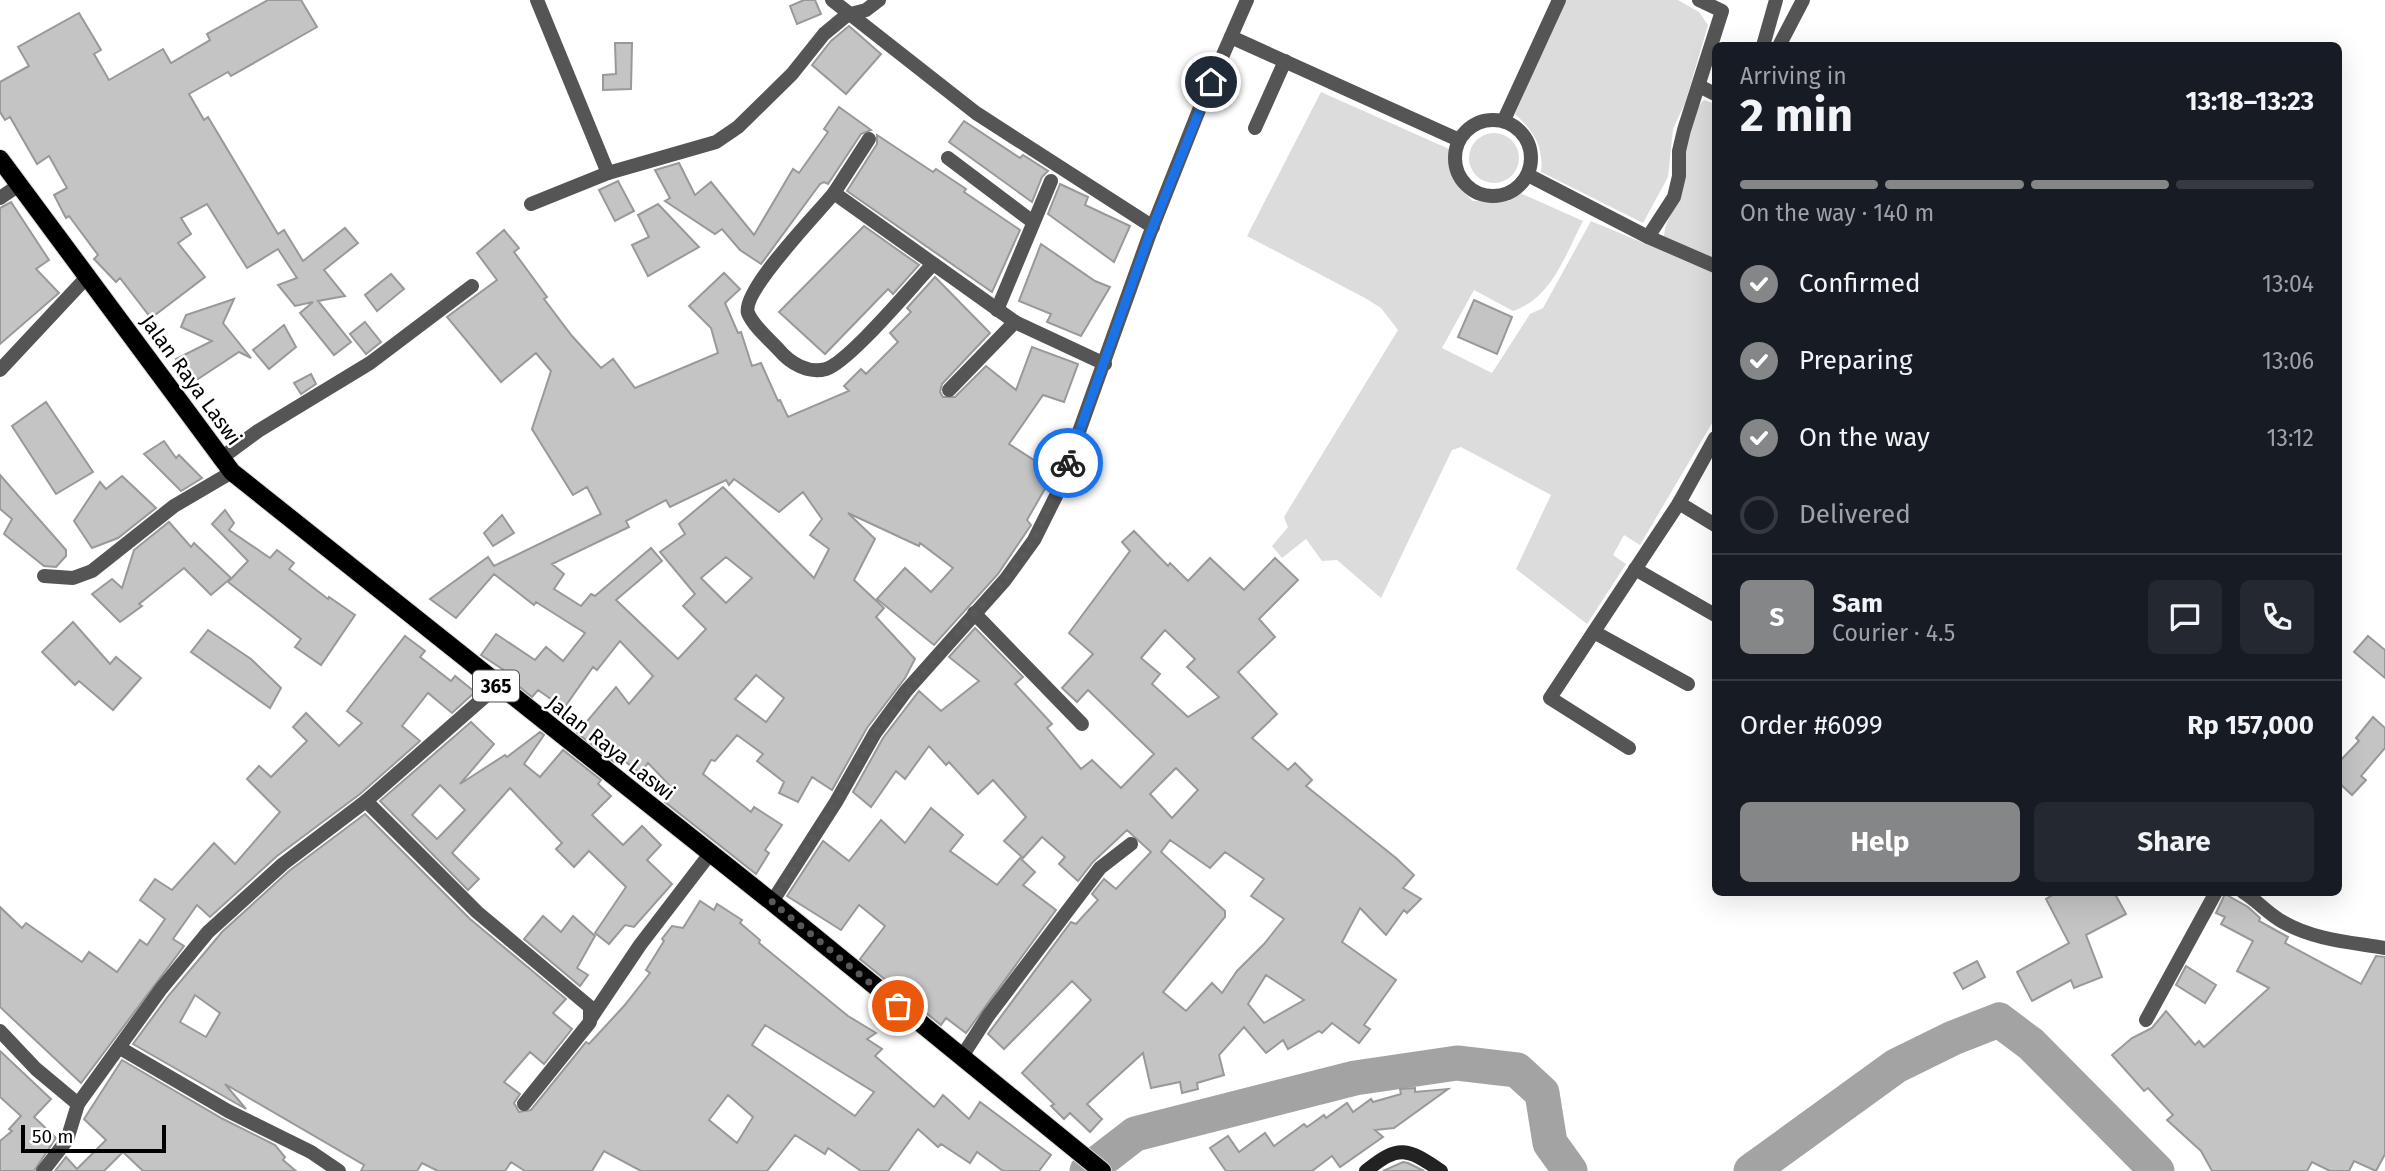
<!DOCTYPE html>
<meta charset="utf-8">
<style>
body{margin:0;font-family:"Fira Sans",sans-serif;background:#242831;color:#f1f3f6;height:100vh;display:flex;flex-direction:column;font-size:26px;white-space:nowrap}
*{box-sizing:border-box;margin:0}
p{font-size:23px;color:#9ea1a6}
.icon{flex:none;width:38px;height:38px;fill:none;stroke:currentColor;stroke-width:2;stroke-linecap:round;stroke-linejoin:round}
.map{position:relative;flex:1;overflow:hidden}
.side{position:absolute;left:1712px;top:42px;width:630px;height:854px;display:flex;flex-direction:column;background:#171b24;border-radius:10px;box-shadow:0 7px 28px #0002}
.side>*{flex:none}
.scale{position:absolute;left:21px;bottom:18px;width:145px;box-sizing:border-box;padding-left:7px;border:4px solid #000;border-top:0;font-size:19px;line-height:24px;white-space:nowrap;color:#000;-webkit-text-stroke:5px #fff;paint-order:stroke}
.pin{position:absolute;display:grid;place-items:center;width:60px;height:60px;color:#fff;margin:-30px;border:4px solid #fff;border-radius:50%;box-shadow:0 2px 7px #0007}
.courier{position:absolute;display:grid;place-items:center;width:70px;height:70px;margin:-35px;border:5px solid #1a73e8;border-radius:50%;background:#fff;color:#222;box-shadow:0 2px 9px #0007}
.headline em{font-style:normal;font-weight:700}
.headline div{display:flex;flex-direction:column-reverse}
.headline{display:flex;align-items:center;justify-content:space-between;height:119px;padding:0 28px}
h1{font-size:46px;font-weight:700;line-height:52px}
.bar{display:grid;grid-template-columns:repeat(4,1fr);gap:10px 7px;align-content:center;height:84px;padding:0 28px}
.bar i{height:9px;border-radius:5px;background:#363941}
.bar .on{background:#858687}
.bar p{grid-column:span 4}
.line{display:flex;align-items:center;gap:18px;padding:0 28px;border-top:2px solid #363941}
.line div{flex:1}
.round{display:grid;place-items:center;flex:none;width:74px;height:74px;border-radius:10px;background:#242831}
ol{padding:0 28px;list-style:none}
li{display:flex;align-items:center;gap:21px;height:77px}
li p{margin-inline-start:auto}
li .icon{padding:7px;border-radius:50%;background:#858687;color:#fff;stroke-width:4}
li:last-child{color:#9ea1a6}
li i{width:38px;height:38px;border:4px solid #363941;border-radius:50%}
.cta{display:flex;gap:14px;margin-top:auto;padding:14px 28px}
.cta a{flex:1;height:80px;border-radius:10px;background:#858687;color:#fff;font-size:28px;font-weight:700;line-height:80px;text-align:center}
.cta a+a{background:#242831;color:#f1f3f6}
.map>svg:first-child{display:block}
.green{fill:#dcdcdc}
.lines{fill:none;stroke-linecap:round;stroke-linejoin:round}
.river{stroke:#a3a3a3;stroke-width:35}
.building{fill:#c4c4c4;stroke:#999;stroke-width:2;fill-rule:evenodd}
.primary-casing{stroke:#dbdbdb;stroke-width:20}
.street{stroke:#555;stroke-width:14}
.secondary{stroke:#222;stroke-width:14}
.primary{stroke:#000;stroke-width:18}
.done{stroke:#595959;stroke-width:7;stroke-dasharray:0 12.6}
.route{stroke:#1a73e8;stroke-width:9}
.labels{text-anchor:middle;stroke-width:5;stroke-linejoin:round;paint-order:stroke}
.shield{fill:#fff;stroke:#4c4c4c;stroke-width:2}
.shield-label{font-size:19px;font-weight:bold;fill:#000}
.street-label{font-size:21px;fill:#000;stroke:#fff}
</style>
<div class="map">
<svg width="2385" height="1171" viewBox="0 0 2385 1171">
<rect width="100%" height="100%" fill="#fff"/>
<!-- green -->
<g class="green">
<path d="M1564,0H1678L1699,12L1708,25L1685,103L1673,129L1668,177L1643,223L1541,172C1544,146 1533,131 1515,114Z"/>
<path d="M1321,92L1449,149L1452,152C1450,177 1455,185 1473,201H1509L1520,193L1583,221C1565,255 1552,298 1513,311L1474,290L1442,348L1492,373L1530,314L1543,308L1591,221L1715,273V418L1640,545L1624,535L1613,555L1626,564L1587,624L1516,569L1551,495L1461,447L1452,450L1381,598L1337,560L1322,561L1306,539L1282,558L1272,546L1288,527L1284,517L1398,330L1381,308L1365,298L1247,236Z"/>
<path d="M1704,100L1715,104V260L1664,237C1664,223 1673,213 1677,200C1685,171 1681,123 1704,100Z"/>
<circle cx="1494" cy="158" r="25"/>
</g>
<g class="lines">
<!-- river -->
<g class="river">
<path d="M1087,1171L1135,1134L1355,1078L1457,1063L1517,1070L1542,1093L1550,1143L1570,1171"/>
<path d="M1751,1171L1896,1066L1953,1038L1999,1020L2031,1044L2157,1171"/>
</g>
</g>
<!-- building -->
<g class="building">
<path d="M268,0H301L317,27L231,76L228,72L189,94L204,120L208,117L278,234L284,230L303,261L345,228L358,243L324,270L345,296L318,301L351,342L334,355L300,313L313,302L295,306L278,285L297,278L278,249L247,268L207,204L181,218L191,234L178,243L205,277L151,318L120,278L116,282L94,259L98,255L69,216L66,218L54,195L67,188L49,156L37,164L10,117L5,120L0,112V82L29,66L18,47L79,13L101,50L94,54L109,80L163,49L171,63L210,40L207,34Z"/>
<path d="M804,0H815L821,14L797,24L790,6Z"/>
<path d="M849,26L881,54L846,94L812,65L831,41Z"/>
<path d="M615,43H632L631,89L603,90V75L616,74Z"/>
<path d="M839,107L871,130L861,134L828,184L824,182L820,184L761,264L740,250L722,229L715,234L665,201L670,198L655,170L679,163L695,195L711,182L754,235L793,169L799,173L828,132L824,129Z"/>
<path d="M964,121L1020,158L1023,155L1048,171L1042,177L1032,202L949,142Z"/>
<path d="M877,135L933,172L936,169L966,189L964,192L1020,230L992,292L847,191L877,144Z"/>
<path d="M618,181L634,211L615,221L599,190Z"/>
<path d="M1060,184L1088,197L1085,205L1130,226L1114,262L1048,214Z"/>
<path d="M11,202L49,260L36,269L59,293L0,344V208Z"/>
<path d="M658,204L699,247L648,276L632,245L649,237L638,215Z"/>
<path d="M864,226L919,265L893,294L888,289L825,354L779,312Z"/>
<path d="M504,230L519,248L514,252L547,297L544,299L572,336L601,368L613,359L635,388L718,353L711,328L689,306L724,273L740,289L725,303L738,333L741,332L752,366L761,363L778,401L780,400L788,417L849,391L844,386L861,369L866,374L898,342L890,333L911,312L907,308L935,277L990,333L942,384L940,392L943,397H955L986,366L1016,390L1032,347L1078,364L1064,402L1043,395L1009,444L1054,473L1027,520L1031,525L998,574L934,645L877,599L905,568L931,592L953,568L920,543L919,546L848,513L875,539L854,580L884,608L876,617L915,659L905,678L867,728L832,790L812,777L798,802L779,793L784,782L757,761L763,754L737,735L715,761L711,760L703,774L751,812L754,807L782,825L765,850L769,853L756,874L665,802L674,790L648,763L640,773L618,756L614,762L577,733L616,687L629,704L653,676L620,641L597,670L593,667L564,708L538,690L532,697L516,684L519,680L481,655L496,634L535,660L546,647L563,661L585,633L536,602L534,605L494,574L456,618L430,599L488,557L494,566L601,514L587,487L573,495L532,429L551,371L536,353L501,382L447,317L497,280L477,253ZM734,479L779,512L803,492L822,519L810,535L829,549L814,578L723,487L679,524L685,534L660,552L695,594L683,606L706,629L678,659L616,600L662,561L651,548L595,596L591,594L581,606L554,589L564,574L552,564L629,527L626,521L666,500L670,507L726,480L729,485ZM726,557L752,578L726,603L701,578ZM756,675L784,698L766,722L735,699Z"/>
<path d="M1041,244L1095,281L1110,287L1081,336L1047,322L1051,314L1019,301Z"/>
<path d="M391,274L404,289L377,311L365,295Z"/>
<path d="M234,299L223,323L251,358L239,352L198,379L176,359L212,341L181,327L186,315Z"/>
<path d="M1474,300L1512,317L1497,354L1458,337Z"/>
<path d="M365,322L381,342L366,354L350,334Z"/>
<path d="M284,325L296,347L269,369L253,350Z"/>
<path d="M311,374L316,384L301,394L294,383Z"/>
<path d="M46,402L93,472L56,494L12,426Z"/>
<path d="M164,441L176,458L179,455L202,478L181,491L144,454Z"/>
<path d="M0,475L66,550V556L56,567L44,566L4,534L12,519L0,509Z"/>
<path d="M122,476L156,508L118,538L92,548L74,521L100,482L106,489Z"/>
<path d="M225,510L234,523L229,530L270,558L277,550L294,563L289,569L328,599L329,597L355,615L321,665L295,647L301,639L228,582L248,561L212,524Z"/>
<path d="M502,515L514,533L493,546L484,533Z"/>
<path d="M169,522L191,547L194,543L231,578L211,595L184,568L139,604L142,606L120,622L92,594L112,579L122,588L134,550Z"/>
<path d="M1134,531L1168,566L1170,563L1188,581L1210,558L1244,590L1275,558L1298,580L1259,619L1275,637L1238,672L1277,714L1252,738L1288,770L1295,763L1312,780L1306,786L1396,858L1414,875L1403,888L1421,899L1407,913L1404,910L1386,935L1360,908L1342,942L1396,980L1364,1025L1370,1029L1359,1043L1332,1023L1322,1033L1319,1031L1288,1049L1283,1040L1266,1053L1244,1027L1219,1055L1224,1075L1197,1083L1198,1089L1182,1093L1180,1082L1151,1088L1143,1053L1087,1104L1102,1119L1090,1132L1070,1113L1064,1119L1051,1106L1054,1104L1022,1073L1091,1000L1072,981L1004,1049L988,1034L1071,922L1076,924L1098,900L1092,894L1104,879L1116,889L1151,852L1127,830L1093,862L1078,881L1059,864L1065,857L1042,837L1023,858L1004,841L1026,817L993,780L978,794L949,762L946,765L929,746L905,779L896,771L871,807L853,792L883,738L919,691L941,711L979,681L949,657L975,628L1023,677L1015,684L1052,724L1047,728L1081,769L1092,760L1121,788L1154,754L1088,690L1077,702L1062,688L1093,654L1069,633L1130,551L1122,542ZM1165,630L1195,659L1187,667L1219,697L1188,717L1152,684L1160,674L1141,658ZM1176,768L1198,790L1172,818L1150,794ZM1170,840L1210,868L1225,852L1264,879L1251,896L1284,919L1264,944L1237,971L1222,993L1212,983L1186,1011L1163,992L1225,917V911L1161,852ZM1266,975L1304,1000L1264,1023L1248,1004Z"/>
<path d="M73,622L110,664L116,657L141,678L113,710L79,681L75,685L42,652Z"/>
<path d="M208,630L251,659L281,688L270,708L191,652Z"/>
<path d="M405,636L425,651L420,657L451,681L455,676L475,692L452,713L428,693L402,726L420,741L360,794L277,856L210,917L197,905L173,939L184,946L81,1083L0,1007V907L22,928L26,923L82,962L89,952L117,972L140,940L147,945L165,919L140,900L155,879L172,890L214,843L235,864L280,812L247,779L259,766L271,777L307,741L293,727L306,713L339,746L362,723L347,711Z"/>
<path d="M2368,636L2385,650V678L2354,652Z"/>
<path d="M2373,717L2385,728V748L2361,776L2366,780L2352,795L2338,782V763L2359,741L2356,738Z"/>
<path d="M471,722L494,744L460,784L505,755L507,757L540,732L544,735L524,764L540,777L563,750L601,780L598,784L611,796L592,815L623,845L642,826L661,845L647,860L672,884L634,927L625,925L609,944L595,933L626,887L589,851L574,867L556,849L562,843L510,788L452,853L479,879L468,890L380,801ZM440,785L465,810L437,839L412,815Z"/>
<path d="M931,808L963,835L950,851L997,885L1020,858L1035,872L1023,885L1056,910L966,1033L946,1018L941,1025L860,959L885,926L859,905L841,930L787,896L823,841L849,861L881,820L905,843Z"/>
<path d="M365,814L470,919L566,999L553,1013L572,1029L544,1064L530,1052L504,1082L520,1094L514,1103L519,1112L531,1110L586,1042L589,1044L624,1006L650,973L646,970L664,941L662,939L672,926L683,928L700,901L714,910L717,904L742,920L740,923L760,940L759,943L848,1016L876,1033L867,1039L882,1049L875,1056L934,1107L943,1095L969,1119L980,1102L1051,1155L1039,1171H1003L977,1152L970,1163L941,1144L938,1147L918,1129L888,1171H861L828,1148L825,1154L795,1135L767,1171H641L604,1151L592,1171H525L511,1162L505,1171H438L422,1163L417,1171H361L364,1165L225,1084L246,1109L133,1044L169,995L222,932L289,871ZM195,995L220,1013L206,1037L180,1022ZM765,1025L874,1092L855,1116L752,1045ZM728,1095L753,1117L737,1143L709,1120Z"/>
<path d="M2058,892H2114L2126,914L2086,935L2102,977L2074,988L2071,980L2032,1001L2017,972L2069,943L2046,899Z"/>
<path d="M2225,894L2248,907L2260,918L2259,921L2288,937L2285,943L2361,984L2376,956L2385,957V1154L2376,1171L2354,1161L2349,1171H2330L2312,1162L2307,1171H2212L2201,1151L2167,1120L2173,1115L2148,1088L2144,1091L2112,1055L2132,1038L2152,1028L2166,1011L2195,1045L2199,1041L2204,1047L2269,988L2237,971L2253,941L2221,924L2225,917L2216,913Z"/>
<path d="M543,916L561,932L573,916L595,936L577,968L588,975L580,986L524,939Z"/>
<path d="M1977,961L1985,977L1963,989L1954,973Z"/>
<path d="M2186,966L2216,985L2205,1003L2176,985Z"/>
<path d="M0,1051L51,1099L34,1117L56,1138L34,1171H0V1141L12,1131L9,1129L21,1116L0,1097Z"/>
<path d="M122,1060L223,1119L275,1145L285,1157L283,1160L296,1171H143L123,1152L104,1171H55L66,1157L77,1169L106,1140L84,1119Z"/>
<path d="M1415,1088V1092L1448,1089L1394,1128L1375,1130L1383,1137L1340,1167L1332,1156L1312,1171H1226L1210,1148L1228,1136L1239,1152L1265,1133L1274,1146L1304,1124L1307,1127L1324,1115L1326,1118L1347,1103L1353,1112L1371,1099L1373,1102L1401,1094L1400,1089Z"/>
<path d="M1403,1162L1408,1163L1424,1171H1383Z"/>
</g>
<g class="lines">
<!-- primary casing -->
<g class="primary-casing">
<path id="primary" d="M0,159L232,472L772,902L1102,1171"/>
</g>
<!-- street -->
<g class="street">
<path d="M832,0L976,113L1153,227"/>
<path d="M1231,37L1459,140"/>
<path d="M1763,46L1776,0"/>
<path d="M1779,46L1803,0"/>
<path d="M1699,86L1715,94"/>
<circle cx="1493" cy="158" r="38"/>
<path d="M1504,120L1559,0"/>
<path d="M1255,128L1285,61"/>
<path d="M948,158L1033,222"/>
<path d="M608,173L716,142L738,127L792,74L824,34L847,15L866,10L879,0"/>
<path d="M1528,175L1648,237L1715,266"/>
<path d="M834,193L869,139"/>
<path d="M0,198L19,185"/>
<path d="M531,204L608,173L537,0"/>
<path d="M1648,237L1674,197L1679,176V151L1684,130L1722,11L1699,0"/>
<path d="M933,264C913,285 849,362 826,369C808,374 790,363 779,350C770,340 753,326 748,313C741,291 818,213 834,193L1015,322L1105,364"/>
<path d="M997,310L1051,181"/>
<path d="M0,370L87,277"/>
<path d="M949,390L1015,322"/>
<path d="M220,459L258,431L370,363L472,286"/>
<path d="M1679,503L1715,525"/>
<path d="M1635,569L1715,615"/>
<path d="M44,576L73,578L92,571L174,506L232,472"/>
<path d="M974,613L1082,724"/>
<path d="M1594,632L1688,684"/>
<path d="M1629,748L1550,698L1679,503L1715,438"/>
<path d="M366,801L477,912L590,1007V1022L524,1104"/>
<path d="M2243,892C2258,901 2268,914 2283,922C2314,940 2350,942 2385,948"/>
<path d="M772,902L836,802L875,733L906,691L1005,580L1034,540L1056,496L1149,236L1201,105L1247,0"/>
<path d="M591,1018L640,945L709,855"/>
<path d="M2146,1020L2216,892"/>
<path d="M0,1031L36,1069L78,1104L161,989L208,932L283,864L366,801L497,686"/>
<path d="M120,1048L228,1111L311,1152L339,1171"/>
<path d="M961,1058L988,1016L1100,868L1131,844"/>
<path d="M43,1171L67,1140L78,1104"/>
</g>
<!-- secondary -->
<path class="secondary" d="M1366,1171C1399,1144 1407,1148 1441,1171"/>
<!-- primary -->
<use href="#primary" class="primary"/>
</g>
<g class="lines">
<!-- done -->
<path class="done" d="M898,1006L772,902L836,802L875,733L935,657L1005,580L1034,540L1068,463"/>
<!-- route -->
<path class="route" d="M1068,463L1149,236L1211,82"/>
</g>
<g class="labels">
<!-- shield labels -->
<rect class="shield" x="473" y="670.5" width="46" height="31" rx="5"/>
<g class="shield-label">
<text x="496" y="693">365</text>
</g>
<!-- street labels -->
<g class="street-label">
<text transform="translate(191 380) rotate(54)" y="7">Jalan Raya Laswi</text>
<text transform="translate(611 748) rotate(38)" y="7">Jalan Raya Laswi</text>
</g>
</g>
</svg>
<div class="scale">50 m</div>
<div class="pin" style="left:898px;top:1006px;background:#ea580c"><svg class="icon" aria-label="bag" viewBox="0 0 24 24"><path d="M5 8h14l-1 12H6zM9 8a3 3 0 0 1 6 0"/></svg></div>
<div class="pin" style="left:1211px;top:82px;background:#1f2937"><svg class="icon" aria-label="home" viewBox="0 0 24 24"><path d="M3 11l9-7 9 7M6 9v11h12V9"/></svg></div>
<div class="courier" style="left:1068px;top:463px"><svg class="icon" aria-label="bike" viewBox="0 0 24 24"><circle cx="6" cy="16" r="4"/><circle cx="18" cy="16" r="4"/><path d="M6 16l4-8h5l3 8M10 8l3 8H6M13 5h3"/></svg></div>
<section class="side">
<div class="headline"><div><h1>2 min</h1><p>Arriving in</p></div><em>13:18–13:23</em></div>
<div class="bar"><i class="on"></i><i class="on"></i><i class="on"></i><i></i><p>On the way · 140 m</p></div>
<ol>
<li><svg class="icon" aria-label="check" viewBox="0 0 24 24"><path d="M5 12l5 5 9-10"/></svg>Confirmed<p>13:04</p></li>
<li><svg class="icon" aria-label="check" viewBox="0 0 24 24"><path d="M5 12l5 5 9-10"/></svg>Preparing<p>13:06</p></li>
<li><svg class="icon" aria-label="check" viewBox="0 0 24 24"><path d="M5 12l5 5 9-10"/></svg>On the way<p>13:12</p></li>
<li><i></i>Delivered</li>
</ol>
<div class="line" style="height:126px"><b class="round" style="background:#858687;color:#fff">S</b><div><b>Sam</b><p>Courier · 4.5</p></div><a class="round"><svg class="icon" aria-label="chat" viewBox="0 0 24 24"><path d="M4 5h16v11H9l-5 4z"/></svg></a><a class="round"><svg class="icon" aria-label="phone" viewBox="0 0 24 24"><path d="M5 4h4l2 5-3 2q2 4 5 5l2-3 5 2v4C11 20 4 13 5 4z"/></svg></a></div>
<div class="line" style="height:91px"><div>Order #6099</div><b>Rp 157,000</b></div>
<div class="cta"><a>Help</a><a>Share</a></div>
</section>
</div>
